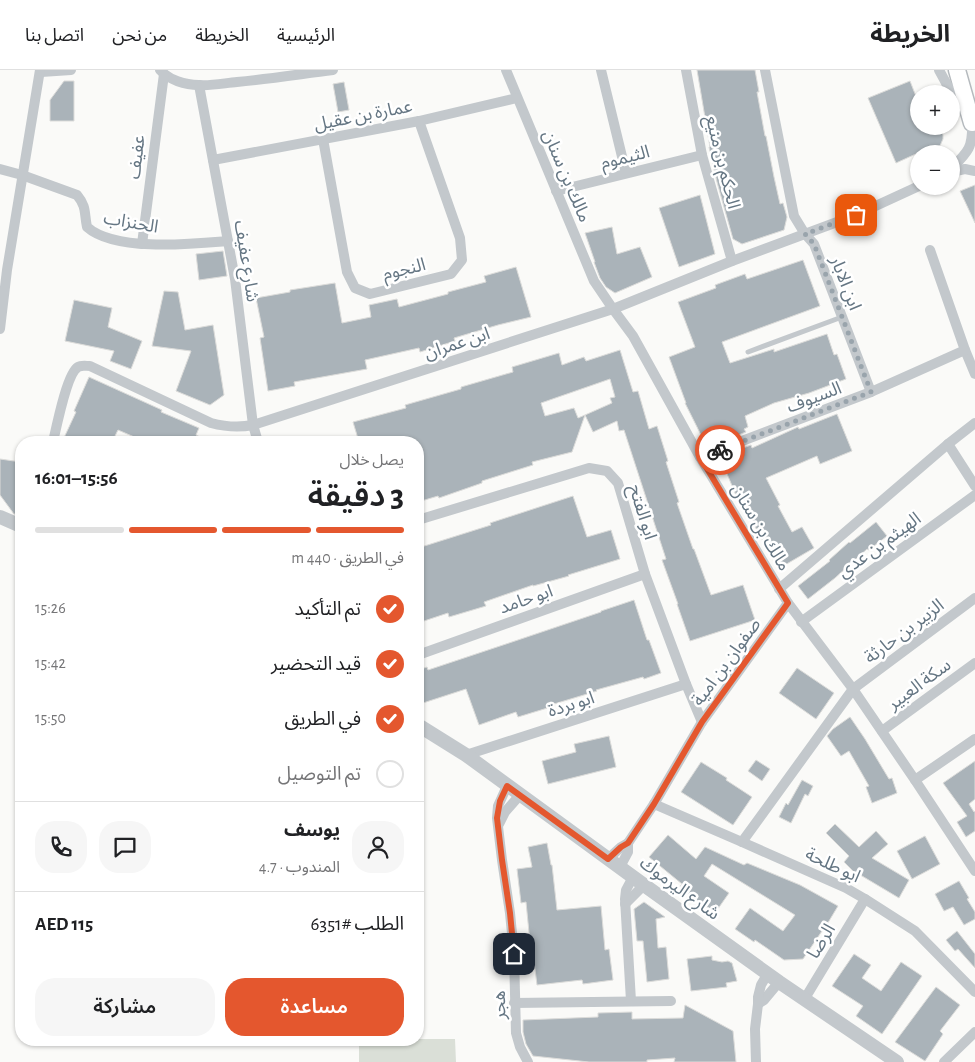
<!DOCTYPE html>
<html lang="ar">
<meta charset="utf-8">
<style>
body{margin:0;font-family:"Alegreya Sans","Noto Sans Arabic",sans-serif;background:#f6f6f6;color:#202124;direction:rtl;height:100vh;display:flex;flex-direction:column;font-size:19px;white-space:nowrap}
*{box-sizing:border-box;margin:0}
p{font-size:16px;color:#757577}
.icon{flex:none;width:28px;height:28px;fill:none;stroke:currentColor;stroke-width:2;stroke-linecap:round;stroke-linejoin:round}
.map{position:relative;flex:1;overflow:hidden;direction:ltr}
.sheet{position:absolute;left:15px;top:366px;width:409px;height:610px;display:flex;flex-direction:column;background:#fff;border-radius:20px;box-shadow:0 1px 4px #0004;direction:rtl}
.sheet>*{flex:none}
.controls{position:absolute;left:910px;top:15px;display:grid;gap:10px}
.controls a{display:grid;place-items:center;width:50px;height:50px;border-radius:50%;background:#fff;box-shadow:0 1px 4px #0004;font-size:25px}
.pin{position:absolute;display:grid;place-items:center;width:42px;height:42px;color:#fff;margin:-21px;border-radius:10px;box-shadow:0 2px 8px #0006}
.courier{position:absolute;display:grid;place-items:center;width:50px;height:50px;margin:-25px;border:4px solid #e4572e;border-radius:50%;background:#fff;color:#222;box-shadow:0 1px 6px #0007}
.head em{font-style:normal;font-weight:600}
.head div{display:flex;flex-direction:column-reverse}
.head{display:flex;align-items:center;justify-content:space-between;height:85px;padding:0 20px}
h1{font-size:32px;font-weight:600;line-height:38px}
.bar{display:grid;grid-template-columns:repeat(4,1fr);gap:8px 5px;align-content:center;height:60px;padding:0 20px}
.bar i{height:6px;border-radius:4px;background:#e0e0e0}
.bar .selected{background:#e4572e}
.bar p{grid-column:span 4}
.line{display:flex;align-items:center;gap:12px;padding:0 20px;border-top:1px solid #e0e0e0}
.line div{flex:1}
.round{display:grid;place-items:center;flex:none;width:52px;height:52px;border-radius:20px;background:#f6f6f6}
ol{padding:0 20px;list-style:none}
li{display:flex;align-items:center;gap:15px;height:55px}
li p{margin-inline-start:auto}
li .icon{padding:5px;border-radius:50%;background:#e4572e;color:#fff;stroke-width:4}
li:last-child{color:#757577}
li i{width:28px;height:28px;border:2px solid #e0e0e0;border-radius:50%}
.cta{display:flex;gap:10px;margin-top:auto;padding:10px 20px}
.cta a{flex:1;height:58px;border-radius:20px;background:#e4572e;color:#fff;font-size:20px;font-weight:600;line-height:58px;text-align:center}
.cta a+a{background:#f6f6f6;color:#202124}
header{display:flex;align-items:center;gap:30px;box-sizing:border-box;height:70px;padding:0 25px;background:#fff;border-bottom:1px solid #e0e0e0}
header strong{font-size:24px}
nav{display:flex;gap:28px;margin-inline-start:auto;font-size:18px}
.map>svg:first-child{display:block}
.green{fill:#dadfd7}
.building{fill:#aab3b9;stroke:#dcdcda}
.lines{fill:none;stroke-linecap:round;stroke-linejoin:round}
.primary-casing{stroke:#b5babe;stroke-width:19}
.service{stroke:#c3c8cc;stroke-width:5}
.minor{stroke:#c3c8cc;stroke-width:10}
.tertiary{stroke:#c3c8cc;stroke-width:14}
.primary{stroke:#fff;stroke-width:16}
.done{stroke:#99a4ac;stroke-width:5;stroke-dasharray:0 9}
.route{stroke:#e4572e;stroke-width:6}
.labels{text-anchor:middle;stroke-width:5;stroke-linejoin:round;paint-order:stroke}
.street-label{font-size:18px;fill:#657683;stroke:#fff}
</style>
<header>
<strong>الخريطة</strong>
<nav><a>الرئيسية</a><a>الخريطة</a><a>من نحن</a><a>اتصل بنا</a></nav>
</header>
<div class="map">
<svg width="975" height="992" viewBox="0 0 975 992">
<rect width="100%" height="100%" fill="#fafaf8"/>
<!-- green -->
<path class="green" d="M418,969H455L456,992H359V970H418Z"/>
<!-- building -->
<g class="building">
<path d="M697,0H755L759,22H757L765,66H766L774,107L780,134L783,133L787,147L784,160L742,174L733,169L717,112L709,77H710Z"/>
<path d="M64,11H74V51H50V30Z"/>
<path d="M910,11L919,34V56H938L941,59L943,65V69L939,78L935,81L927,83H918L896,93L868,28Z"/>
<path d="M344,12L349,40L338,42L333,14Z"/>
<path d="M975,115V153L960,121Z"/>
<path d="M700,125L715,184L679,197L659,138Z"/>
<path d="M612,157L617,184L640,177L652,207L615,223L606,217L600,208L594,192H595L585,163Z"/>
<path d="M223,181L227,206L199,210L196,184Z"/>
<path d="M803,190L820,236L722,272L730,293L774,279V282L827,264L834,285L837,284L846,309L809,323L774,333L745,346L748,357L744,359L746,362L720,372L701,365L685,333H686L669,287L695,277L678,232L716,218L715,215L745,204L747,209Z"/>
<path d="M516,197L531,247L498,255L454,268L455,271L420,282L419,278L365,290L367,299L294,312L295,316L268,321L260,268L264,267L256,228L290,222V220L335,213L342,253L371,247L369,235L397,229L399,237L448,224V222L486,212L484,206Z"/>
<path d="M164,221L178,222L185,260L213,255L224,325L210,335L176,321L191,281L152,276Z"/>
<path d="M74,230L112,238L108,257L142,271L131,299L110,291L114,281L65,271Z"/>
<path d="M620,280L633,322L638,321L649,359L657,356L668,391L666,392L679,432L677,433L693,479H694L711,525L743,515L755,550L690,571L677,534H678L662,490L666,489L624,360L619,361L617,351L593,362L585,345L612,333L610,328L615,327L610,309L541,333L545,346L574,338L578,348L585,345L572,382L532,392L533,395L482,411V413L439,428L438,426L418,432V372H359L353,352L406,338L405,335L461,319V317L513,302L512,297L559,283L562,295L584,287L586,291Z"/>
<path d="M89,307L162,340L161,342L199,358L196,365L210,372H146L118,360L112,372H62L76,342L74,341Z"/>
<path d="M837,344L852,381L820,394L817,386L766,408L780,435L778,436L792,462L802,457L814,478L778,499L751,449L749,450L738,430L720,387L751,375L752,378L798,357L799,359Z"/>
<path d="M0,389L21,392V444H14L0,425Z"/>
<path d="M573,426L587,467L611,460L620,489L568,505L569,506L533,516V515L484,532L486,536L449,547L448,543L418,553V478L491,455L490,453Z"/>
<path d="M876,452L887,466L869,480L867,479L835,508L808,529L798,516L830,491L829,490L849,472L850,473Z"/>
<path d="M634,530L647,570H649L661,603L644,609L643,607L596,620L597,621L554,634V636L518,647L516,642L479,655L466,619L423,633L418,630V600L427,597L428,600L509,573L601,542V541Z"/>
<path d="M797,598L834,623L816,649L779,623Z"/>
<path d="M850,647L865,669L889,709L892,708L897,723L872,733L866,717L869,716L849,681L841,686L827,666L833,659Z"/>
<path d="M609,666L616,697L548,714L542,691L576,682L574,674Z"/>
<path d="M756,690L770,699L762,711L748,701Z"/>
<path d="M975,691V729L969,734L974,742L975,741V761L966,767L957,752L967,746L943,713Z"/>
<path d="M701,692L727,708L726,710L752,727L733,755L681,722Z"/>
<path d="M802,710L813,716L808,726L805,724L791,753L779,747L786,733L788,735Z"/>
<path d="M835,754L859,777L876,761L888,774L872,788L909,810L899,828L857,803L856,804L844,792L849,786L826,763Z"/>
<path d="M668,765L696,789L705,777L744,795L747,793L800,815L838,836L823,861H822L803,889L784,890L755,870L754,872L735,859L750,838L783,861L795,845L712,794L704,806L729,823L715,843L679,818L682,814L649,787Z"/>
<path d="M925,766L940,794L912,809L897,781Z"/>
<path d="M547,773L551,795H552L557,840L601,836L605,880L609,879L613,910L583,914L582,910L537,915L533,883H531L526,832L521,833L517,799L532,797L528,777Z"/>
<path d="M959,811L969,828L967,829L975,842V849L964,855L953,837L944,841L935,824Z"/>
<path d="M644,832L665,847L656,849L658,878L666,877L669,909L647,912L643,871H637L634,839Z"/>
<path d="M957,861L975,884V898L958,879L955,881L946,870Z"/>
<path d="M854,884L871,895L862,908L881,921L901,892L922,906L882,964L856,946L863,936L832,916Z"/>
<path d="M712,886V890L722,892L728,891L732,893L737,911L726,913L727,917L691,921L687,889Z"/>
<path d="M936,917L960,935L940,961L943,964L925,991L895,972Z"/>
<path d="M685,935L733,961L736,992H674L675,988L647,990V992H589L533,986L526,974L523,962V950L598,947V943L632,942V949L683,948Z"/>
</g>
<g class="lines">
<!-- primary casing -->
<g class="primary-casing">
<path id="primary" d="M957,0L972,53"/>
</g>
<!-- service -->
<path class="service" d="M748,282L842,247"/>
<!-- minor -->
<g class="minor">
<path d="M160,0C169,10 185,15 199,15C211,16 225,13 237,12C269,9 301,4 333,0"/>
<path d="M506,0L594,211L613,239L633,266L700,387L788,533L853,619L915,710L975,801"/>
<path d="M601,0L626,103"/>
<path d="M686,0L702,85L732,191"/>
<path d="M765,0L794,146L805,164L814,174L871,322"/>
<path d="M939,0L951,22L964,41"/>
<path d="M41,2L71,0"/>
<path d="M199,15L235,209L253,355L258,372"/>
<path d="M323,69L347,202L355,218L370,224L451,204L462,190L460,168L419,51"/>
<path d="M213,90L419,51L517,28"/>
<path d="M0,99L22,105L77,125C87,137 84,143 87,157C115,182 192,174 228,171"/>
<path d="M951,99C968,82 973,78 972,53"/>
<path d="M951,102L965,99L975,101"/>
<path d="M556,121L702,85"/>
<path d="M142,174L164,4"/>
<path d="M930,180L965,280L975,304"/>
<path d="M0,259L7,200L40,0"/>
<path d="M53,372C56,359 67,303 78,297C81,295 86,296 90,296L211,353C226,357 238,358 253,355L613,239L732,191L856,145L919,116"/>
<path d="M948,374L975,416"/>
<path d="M700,387L871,322L965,280"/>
<path d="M418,450L589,398L607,401L618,413L645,504L686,614L702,652"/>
<path d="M779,519L948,374L975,353"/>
<path d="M801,552L975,425"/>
<path d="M418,585L645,504"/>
<path d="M882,661L975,593"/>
<path d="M466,685L686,614"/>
<path d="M915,710L975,669"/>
<path d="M507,716L498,736L497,748L502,790L510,843L514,884L516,963L520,977L528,992"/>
<path d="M654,734L742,772L846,818L865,829L915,861L975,922"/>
<path d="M499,754L505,742L520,725"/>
<path d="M742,772L853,619L975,528"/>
<path d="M608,789L621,777L628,773"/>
<path d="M620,797L628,782V773L654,734L702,652L788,533"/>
<path d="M625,834L644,815"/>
<path d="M804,930L865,829"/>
<path d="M631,931L625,829L626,820L633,807"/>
<path d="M514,933L671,931"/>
<path d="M758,934L764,930L779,912"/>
<path d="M756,992L755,959L758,934V927L761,915L768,903"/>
<path d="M944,992L975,962"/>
</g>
<!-- tertiary -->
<g class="tertiary">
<path d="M0,447L21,456"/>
<path d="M418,655L466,685L644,815L779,912L897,992"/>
</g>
<!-- primary -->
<use href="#primary" class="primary"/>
</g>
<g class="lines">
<!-- done -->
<path class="done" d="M720,380L871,322L814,174L805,164L856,145"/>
<!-- route -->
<path class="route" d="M514,884L510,843L502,790L497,748L500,731L507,716L608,789L621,777L628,773L654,734L702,652L788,533L700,387L720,380"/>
</g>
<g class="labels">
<!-- street labels -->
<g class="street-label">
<text transform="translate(363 45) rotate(-11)" y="6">عمارة بن عقيل</text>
<text transform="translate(136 87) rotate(-83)" y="6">عفيف</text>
<text transform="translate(625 87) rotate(-14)" y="6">الثيموم</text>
<text transform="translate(723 92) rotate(76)" y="6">الحكم بن منيع</text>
<text transform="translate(567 106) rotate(67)" y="6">مالك بن سنان</text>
<text transform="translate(131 152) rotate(10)" y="6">الحنزاب</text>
<text transform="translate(247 191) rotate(81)" y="6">شارع عفيف</text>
<text transform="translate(404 199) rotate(-14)" y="6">النجوم</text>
<text transform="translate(846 213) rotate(69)" y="6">ابن الابار</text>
<text transform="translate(457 273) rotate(-18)" y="6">ابن عمران</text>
<text transform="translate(814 327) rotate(-21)" y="6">السيوف</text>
<text transform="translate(643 442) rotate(73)" y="6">ابو الفتح</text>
<text transform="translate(761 457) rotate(59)" y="6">مالك بن سنان</text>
<text transform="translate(879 475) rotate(-36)" y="6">الهيثم بن عدي</text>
<text transform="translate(526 529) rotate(-19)" y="6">ابو حامد</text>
<text transform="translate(904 561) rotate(-37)" y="6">الزبير بن حارثة</text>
<text transform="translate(726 592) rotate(-54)" y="6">صفوان بن امية</text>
<text transform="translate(919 614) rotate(-36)" y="6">سكة العبير</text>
<text transform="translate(571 634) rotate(-18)" y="6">ابو بردة</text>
<text transform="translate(833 795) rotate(25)" y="6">ابو طلحة</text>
<text transform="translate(680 818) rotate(36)" y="6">شارع اليرموك</text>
<text transform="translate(821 871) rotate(-59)" y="6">الرضا</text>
<text transform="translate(499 935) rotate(-91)" y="6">هجر</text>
</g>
</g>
</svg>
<div class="controls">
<a>+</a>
<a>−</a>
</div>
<div class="pin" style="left:856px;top:145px;background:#ea580c"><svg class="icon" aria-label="bag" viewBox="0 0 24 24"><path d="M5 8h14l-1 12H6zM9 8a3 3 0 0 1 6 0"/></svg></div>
<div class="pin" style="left:514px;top:884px;background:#1f2937"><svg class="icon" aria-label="home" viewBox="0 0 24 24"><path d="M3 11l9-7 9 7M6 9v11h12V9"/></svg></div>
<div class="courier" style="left:720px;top:380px"><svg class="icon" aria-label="bike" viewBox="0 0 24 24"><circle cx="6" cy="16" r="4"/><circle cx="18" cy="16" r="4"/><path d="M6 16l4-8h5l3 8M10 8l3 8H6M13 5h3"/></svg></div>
<section class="sheet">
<div class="head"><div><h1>3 دقيقة</h1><p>يصل خلال</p></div><em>15:56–16:01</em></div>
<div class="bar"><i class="selected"></i><i class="selected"></i><i class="selected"></i><i></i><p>في الطريق · 440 m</p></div>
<ol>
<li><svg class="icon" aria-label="check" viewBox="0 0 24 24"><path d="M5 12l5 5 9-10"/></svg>تم التأكيد<p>15:26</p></li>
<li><svg class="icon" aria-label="check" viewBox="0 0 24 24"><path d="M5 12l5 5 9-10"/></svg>قيد التحضير<p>15:42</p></li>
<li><svg class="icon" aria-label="check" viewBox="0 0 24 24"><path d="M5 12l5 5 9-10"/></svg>في الطريق<p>15:50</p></li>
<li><i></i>تم التوصيل</li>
</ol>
<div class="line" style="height:90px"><a class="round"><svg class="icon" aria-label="person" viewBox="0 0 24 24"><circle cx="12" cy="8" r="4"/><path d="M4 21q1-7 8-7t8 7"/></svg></a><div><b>يوسف</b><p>المندوب · 4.7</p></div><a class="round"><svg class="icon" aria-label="chat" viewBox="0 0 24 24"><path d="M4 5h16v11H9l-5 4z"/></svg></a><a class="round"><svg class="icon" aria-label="phone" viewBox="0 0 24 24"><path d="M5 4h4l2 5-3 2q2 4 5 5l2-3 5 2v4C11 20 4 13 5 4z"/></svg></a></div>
<div class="line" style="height:65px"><div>الطلب #6351</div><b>AED 115</b></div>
<div class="cta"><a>مساعدة</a><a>مشاركة</a></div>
</section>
</div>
